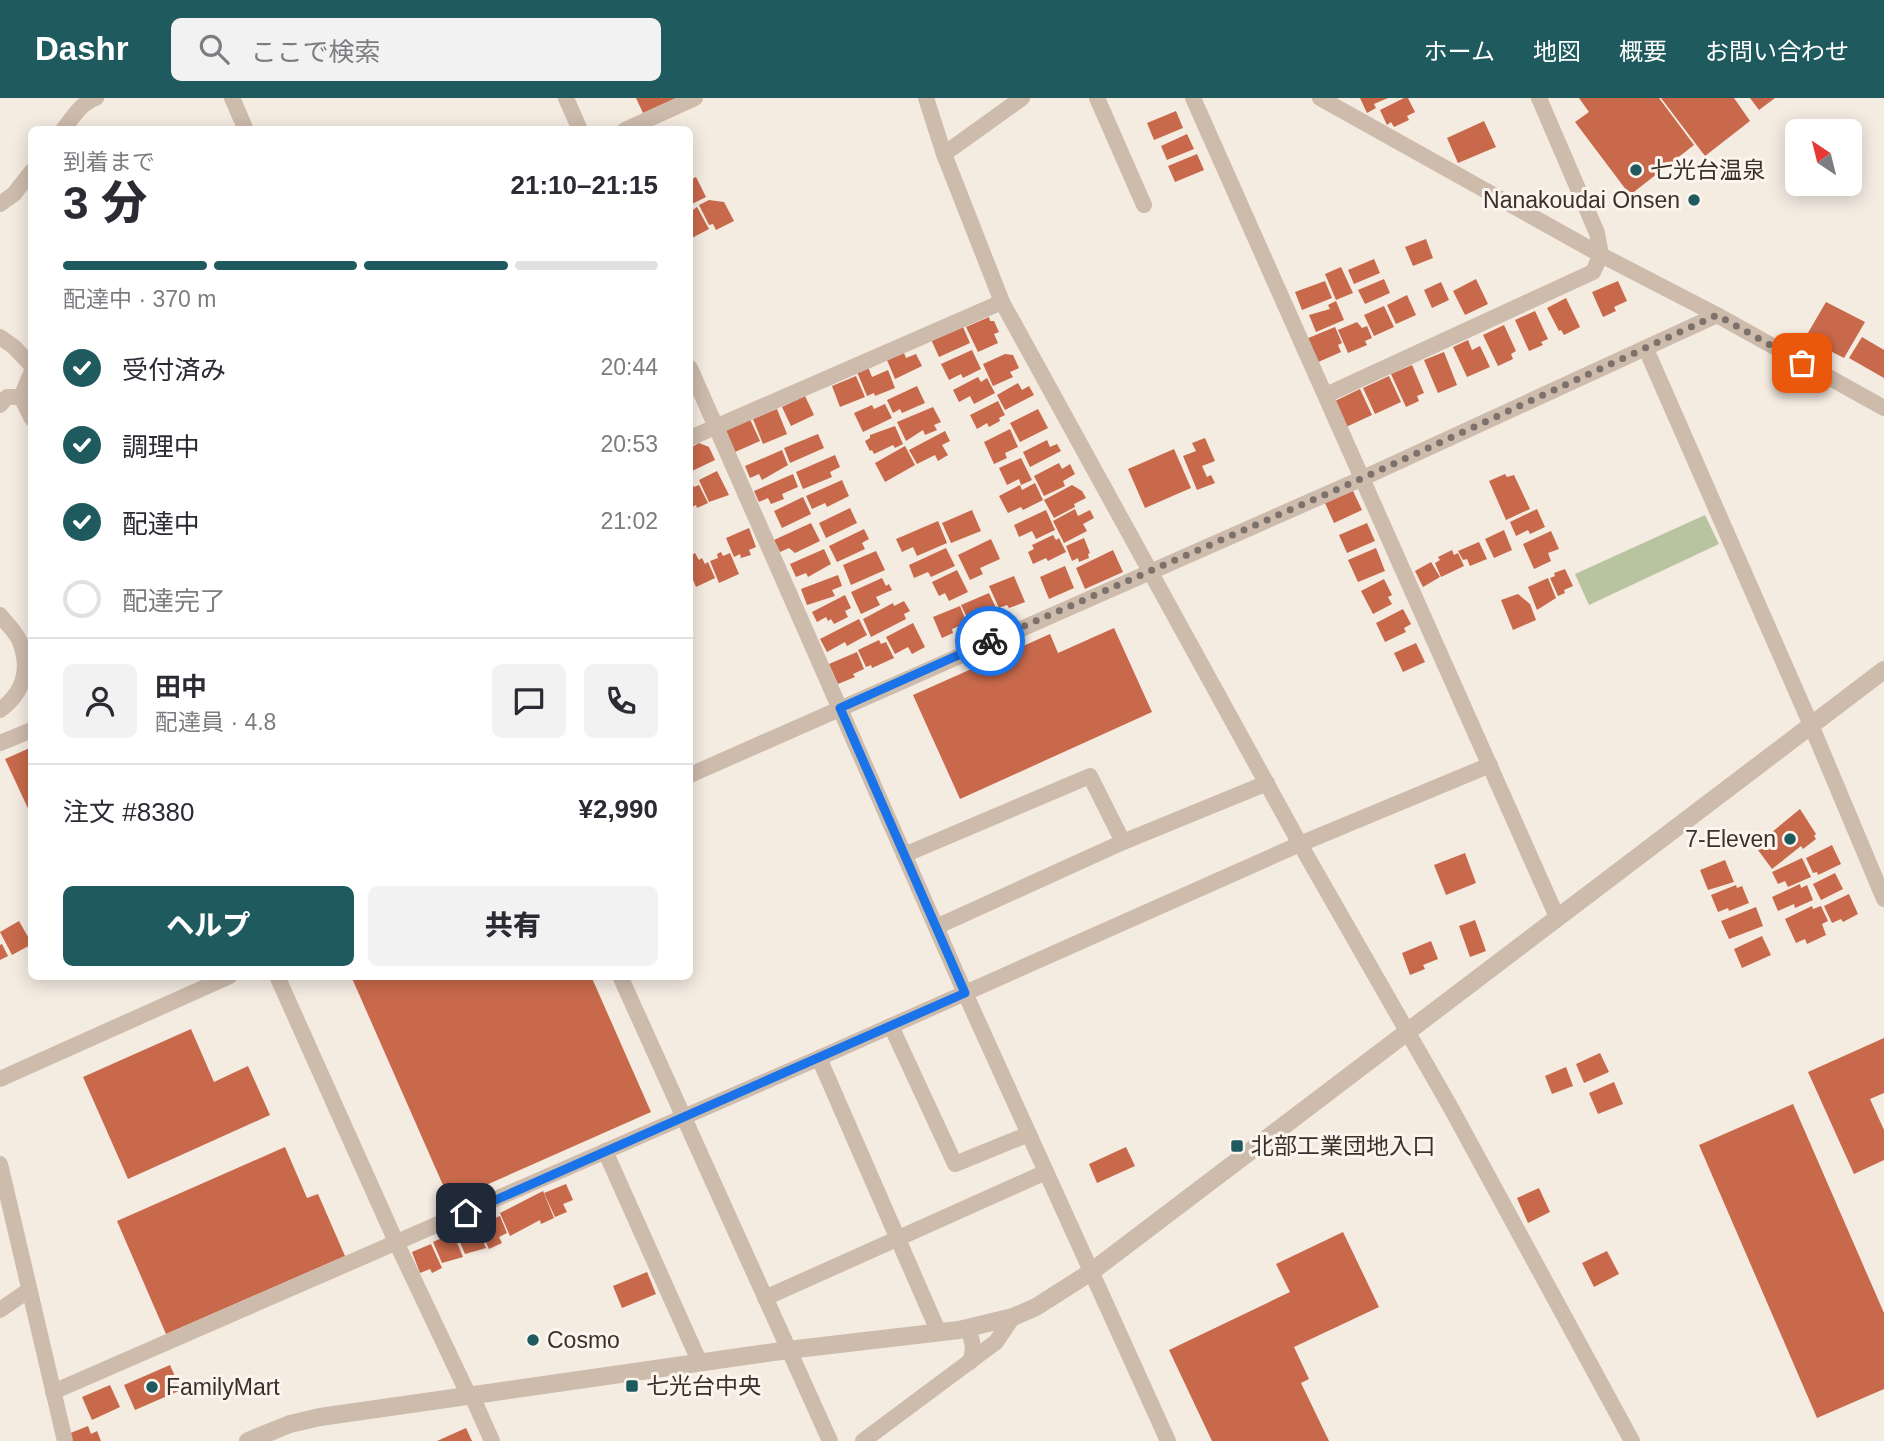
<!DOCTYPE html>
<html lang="ja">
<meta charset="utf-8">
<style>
body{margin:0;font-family:Helvetica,"Noto Sans JP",sans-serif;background:#f2f2f3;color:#2b2b33;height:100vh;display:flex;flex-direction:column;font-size:26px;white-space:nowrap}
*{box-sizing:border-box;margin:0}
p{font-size:23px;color:#7c7c81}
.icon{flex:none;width:38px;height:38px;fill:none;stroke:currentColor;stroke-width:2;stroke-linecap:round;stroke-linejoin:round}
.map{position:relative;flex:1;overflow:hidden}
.panel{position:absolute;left:28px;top:28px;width:665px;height:854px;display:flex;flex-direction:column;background:#fff;border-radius:10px;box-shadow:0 4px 18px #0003}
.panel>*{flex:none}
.needle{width:46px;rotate:325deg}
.controls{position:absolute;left:1785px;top:21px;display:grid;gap:14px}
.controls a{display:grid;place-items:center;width:77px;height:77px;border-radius:10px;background:#fff;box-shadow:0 4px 18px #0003;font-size:35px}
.pin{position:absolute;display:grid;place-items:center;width:60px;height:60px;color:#fff;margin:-30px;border-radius:14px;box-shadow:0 4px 10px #0006}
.courier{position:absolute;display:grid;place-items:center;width:70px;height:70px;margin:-35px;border:5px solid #1a73e8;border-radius:50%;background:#fff;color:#222;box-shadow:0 2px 9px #0007}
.overview em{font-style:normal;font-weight:800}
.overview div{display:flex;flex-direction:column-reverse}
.overview{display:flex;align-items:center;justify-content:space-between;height:119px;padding:0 35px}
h1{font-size:46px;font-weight:800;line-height:52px}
.bar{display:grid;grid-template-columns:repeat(4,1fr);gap:10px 7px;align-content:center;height:84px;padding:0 35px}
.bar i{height:9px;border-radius:5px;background:#e1e1e2}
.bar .current{background:#1f5a5e}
.bar p{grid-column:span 4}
.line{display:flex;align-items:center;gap:18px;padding:0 35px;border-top:2px solid #e1e1e2}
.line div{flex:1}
.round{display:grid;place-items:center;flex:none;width:74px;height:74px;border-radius:10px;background:#f2f2f3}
ol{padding:0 35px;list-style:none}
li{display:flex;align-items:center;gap:21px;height:77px}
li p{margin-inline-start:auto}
li .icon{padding:7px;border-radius:50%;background:#1f5a5e;color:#fff;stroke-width:4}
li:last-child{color:#7c7c81}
li i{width:38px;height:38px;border:4px solid #e1e1e2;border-radius:50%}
.primary-button{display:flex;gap:14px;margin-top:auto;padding:14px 35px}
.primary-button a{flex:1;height:80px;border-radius:10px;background:#1f5a5e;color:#fff;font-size:28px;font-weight:800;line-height:80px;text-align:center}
.primary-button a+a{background:#f2f2f3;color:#2b2b33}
header{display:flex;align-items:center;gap:42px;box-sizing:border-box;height:98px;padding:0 35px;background:#1f5a5e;color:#fff}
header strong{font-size:33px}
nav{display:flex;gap:38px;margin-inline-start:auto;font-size:24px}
.search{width:490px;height:63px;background:#f2f2f3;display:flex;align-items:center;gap:18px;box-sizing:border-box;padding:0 24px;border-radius:10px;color:#7c7c81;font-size:26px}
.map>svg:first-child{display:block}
.green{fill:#b8c4a0}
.building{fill:#c8694b}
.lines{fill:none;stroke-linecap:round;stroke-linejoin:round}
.minor{stroke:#cdbbac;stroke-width:16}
.tertiary{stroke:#cdbbac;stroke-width:18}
.done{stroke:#7c716b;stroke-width:7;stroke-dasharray:0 12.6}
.route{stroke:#1a73e8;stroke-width:9}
.poi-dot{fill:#1f5a5e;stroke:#fbf5ee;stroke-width:2.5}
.labels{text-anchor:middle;stroke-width:6;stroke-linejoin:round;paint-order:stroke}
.poi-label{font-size:23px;fill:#3b302b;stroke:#fbf5ee;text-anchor:start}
</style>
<header>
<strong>Dashr</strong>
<div class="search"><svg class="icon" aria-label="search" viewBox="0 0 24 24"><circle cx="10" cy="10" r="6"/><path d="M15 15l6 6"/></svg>ここで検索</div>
<nav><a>ホーム</a><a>地図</a><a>概要</a><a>お問い合わせ</a></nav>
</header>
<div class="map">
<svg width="1884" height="1343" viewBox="0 0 1884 1343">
<rect width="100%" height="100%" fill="#f4ebe1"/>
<!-- green -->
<path class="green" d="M1705,417L1719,446L1589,507L1575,476Z"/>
<!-- building -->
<g class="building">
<path d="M636,0H676L643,15Z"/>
<path d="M1360,0H1388L1374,6L1376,10L1367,15Z"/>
<path d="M1404,0H1408L1415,14L1407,18L1409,22L1394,29L1391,24L1387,27L1380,12Z"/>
<path d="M1579,0H1659L1694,47L1630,97L1575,24L1589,14Z"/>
<path d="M1661,0H1734L1750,23L1705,58Z"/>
<path d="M1750,0H1775L1759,12Z"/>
<path d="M1176,13L1183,30L1154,42L1147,25Z"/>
<path d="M1484,23L1496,49L1458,65L1447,40Z"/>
<path d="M1187,36L1194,51L1167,62L1161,48Z"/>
<path d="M1197,56L1204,72L1175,84L1168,68Z"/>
<path d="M696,79L706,99L690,107V82Z"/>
<path d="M709,102L724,104L734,123L716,132L713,126L709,127L699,107Z"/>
<path d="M697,109L709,131L690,141V114Z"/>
<path d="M1426,141L1433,160L1413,168L1405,149Z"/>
<path d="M1374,161L1380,175L1354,186L1348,172Z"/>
<path d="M1341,169L1353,195L1336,202L1325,176Z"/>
<path d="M1384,181L1390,195L1365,206L1358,192Z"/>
<path d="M1476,181L1488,206L1465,217L1453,193Z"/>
<path d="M1325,183L1332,200L1302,212L1295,194Z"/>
<path d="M1618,183L1627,203L1614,209L1616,213L1603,219L1592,194Z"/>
<path d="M1441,184L1449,202L1432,210L1424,192Z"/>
<path d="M1407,197L1416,217L1396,226L1387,207Z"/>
<path d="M1566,200L1580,229L1564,237L1561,232L1559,233L1547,210Z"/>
<path d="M1336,203L1344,222L1316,234L1309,217L1330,211L1328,207Z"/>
<path d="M1826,204L1865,224L1844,260L1805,240Z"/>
<path d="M1384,208L1394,229L1374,238L1364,217Z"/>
<path d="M1535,213L1548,241L1541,244L1543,247L1529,253L1515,222Z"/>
<path d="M989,219L990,223H994L999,234L994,236L998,245L978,254L966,229Z"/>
<path d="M1357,224L1362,230L1367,228L1372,240L1365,243L1367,247L1348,255L1338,232Z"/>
<path d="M1504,227L1516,253L1511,256L1513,261L1498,268L1483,237Z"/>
<path d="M963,229L970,245L939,259L930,239Z"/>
<path d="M1335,229L1342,245L1338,247L1341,254L1316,265L1306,241Z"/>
<path d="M1862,239L1884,252V280L1849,260Z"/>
<path d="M1468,242L1472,252L1480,248L1490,269L1467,279L1453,249Z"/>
<path d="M972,252L981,271L963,280L961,276L949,282L941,266Z"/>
<path d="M1444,254L1457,287L1438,295L1424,262Z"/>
<path d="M904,255L906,260L916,256L922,268L895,281L887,262Z"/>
<path d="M1005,256L1013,257L1019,270L1010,274L1013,279L993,288L983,266Z"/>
<path d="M1412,267L1424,295L1417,298L1419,303L1406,309L1391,276Z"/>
<path d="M868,269L872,279L888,272L895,290L875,298L874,295L867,298L857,274Z"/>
<path d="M856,278L865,299L840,309L832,288Z"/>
<path d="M1389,278L1401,304L1375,316L1363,290Z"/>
<path d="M978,279L981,284L987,280L995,295L974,306L970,298L959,304L953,292Z"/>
<path d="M1018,285L1022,292L1029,288L1034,297L1005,312L997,297Z"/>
<path d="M917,288L925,305L902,315L900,311L893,315L887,302Z"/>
<path d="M1360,291L1372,317L1346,329L1335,303Z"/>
<path d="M805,298L814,317L791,328L782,309Z"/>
<path d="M998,303L1005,317L999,320L1000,323L989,329L987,325L977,331L970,317Z"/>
<path d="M885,306L892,320L863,334L854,315L872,307L874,311Z"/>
<path d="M933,309L941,324L934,327L937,332L925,337L923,332L906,343L897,324Z"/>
<path d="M777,311L787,336L763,346L753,321Z"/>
<path d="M1038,311L1048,330L1020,344L1010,325Z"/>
<path d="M749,319L760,343L735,354L725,330Z"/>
<path d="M895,328L903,346L895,350L893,347L874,356L872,352L870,353L865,343L870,340V337Z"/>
<path d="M1010,331L1018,349L1005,355L1007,360L994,366L984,344Z"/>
<path d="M945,333L950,343L942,347L948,357L938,363L935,357L917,366L909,352Z"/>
<path d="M818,336L824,350L790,365L784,350Z"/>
<path d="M1205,340L1215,363L1202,368L1207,379L1211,377L1215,385L1197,392L1183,358L1196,353L1192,345Z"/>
<path d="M1047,342L1050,349L1057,346L1061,353L1030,369L1023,354Z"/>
<path d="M699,345L709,349L715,362L690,374V350Z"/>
<path d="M905,348L915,367L885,384L875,365Z"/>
<path d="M1174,351L1191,390L1145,410L1128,371Z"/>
<path d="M782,352L788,367L762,382L759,376L750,380L745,368Z"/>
<path d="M835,357L840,369L830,374L832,379L803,391L796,374Z"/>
<path d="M1021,360L1032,382L1021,387L1019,381L1007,387L999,370Z"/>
<path d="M1059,365L1062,371L1070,366L1075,376L1063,383L1065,388L1044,398L1034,378Z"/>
<path d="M717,373L729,397L709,404L699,382Z"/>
<path d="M793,376L798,389L782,396L784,401L771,406L768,400L759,404L754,393Z"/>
<path d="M1505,376L1507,379L1514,377L1530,411L1506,422L1489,383Z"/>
<path d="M842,382L849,398L827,409L825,405L812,411L806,398Z"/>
<path d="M1035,385L1043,402L1023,412L1021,409L1008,415L999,398L1020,387L1022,392Z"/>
<path d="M692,386L694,389L699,387L708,405L697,410L696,407L690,410V387Z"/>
<path d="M1072,387L1082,393L1086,400L1074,406L1075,409L1054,420L1044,402Z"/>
<path d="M1353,393L1362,412L1334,425L1325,405Z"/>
<path d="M803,399L811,416L782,430L774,413Z"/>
<path d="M850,410L857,425L826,440L819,425Z"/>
<path d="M1075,411L1078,418L1090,412L1094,420L1083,426L1087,433L1064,445L1053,423Z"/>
<path d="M1537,411L1545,429L1530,436L1528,432L1516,438L1510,424Z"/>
<path d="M972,412L981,433L951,445L942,425Z"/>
<path d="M1046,412L1055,432L1036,441L1032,433L1019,439L1014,427Z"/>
<path d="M938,423L947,445L917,458L913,449L902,454L896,441Z"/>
<path d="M811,425L820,443L795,455L789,450L780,454L774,442Z"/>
<path d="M1367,425L1375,443L1347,455L1339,437Z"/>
<path d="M749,430L756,449L749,452L751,457L741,460L740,456L734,459L726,440Z"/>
<path d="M864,431L869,441L862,445L865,451L837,464L829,448Z"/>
<path d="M1504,432L1512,452L1494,460L1485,441Z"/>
<path d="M1551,433L1559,451L1548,455L1551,463L1534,471L1523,446Z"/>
<path d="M1053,437L1056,442L1059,440L1066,454L1048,463L1046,460L1033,466L1028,454L1034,451L1032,447Z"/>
<path d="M1084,440L1090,455L1088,456L1089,460L1079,464L1078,460L1072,463L1066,448Z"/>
<path d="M991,441L1000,461L980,470L983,476L970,482L958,457Z"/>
<path d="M1479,444L1487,461L1470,468L1467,461L1463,462L1458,453Z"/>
<path d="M946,450L955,468L931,479L928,474L914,480L909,467Z"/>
<path d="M1376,450L1385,473L1358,484L1348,462Z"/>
<path d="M824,451L831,466L808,479L806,475L796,479L790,466Z"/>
<path d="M1113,452L1123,474L1085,491L1076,470Z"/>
<path d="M1452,452L1454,457L1458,455L1464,468L1441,479L1435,465L1440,462L1438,459Z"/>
<path d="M876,453L885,472L851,487L843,467Z"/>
<path d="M721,454L723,458L730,455L739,476L719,485L710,463L718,460L717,456Z"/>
<path d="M695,455L699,462L702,460L705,466L708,464L715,480L696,489L690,475V458Z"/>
<path d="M1431,464L1440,479L1423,489L1415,473Z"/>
<path d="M1065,468L1074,490L1049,501L1040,479Z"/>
<path d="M1565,471L1573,488L1564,492L1565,495L1558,498L1550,480L1555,478L1554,475Z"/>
<path d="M957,472L968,494L949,503L945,495L939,498L932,484Z"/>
<path d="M838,477L842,488L832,492L835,498L807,507L801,491Z"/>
<path d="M1014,478L1025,504L1009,510L1007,507L999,510L989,488Z"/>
<path d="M882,480L886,488L889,486L892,492L876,499L880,507L861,516L851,494Z"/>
<path d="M1548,480L1556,500L1537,512L1528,489Z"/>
<path d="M1384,481L1392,497L1388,499L1392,506L1373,516L1361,493Z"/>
<path d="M989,495L997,512L979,520L978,517L968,522L961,507Z"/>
<path d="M1518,496L1530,506L1536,522L1513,532L1501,502Z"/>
<path d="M845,497L851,510L845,513L848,519L834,526L831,521L828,523L826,519L817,524L812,514Z"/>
<path d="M904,503L910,513L904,516L906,521L871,539L863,521L893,505L894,508Z"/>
<path d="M960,508L967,525L952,531L953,535L942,540L933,519Z"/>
<path d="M1403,511L1411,526L1404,530L1406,534L1385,544L1376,525Z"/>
<path d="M859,521L867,537L847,548L845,544L827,554L820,541Z"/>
<path d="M913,525L925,549L912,556L908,549L895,556L886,539Z"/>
<path d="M1114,530L1152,614L960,701L913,597L1050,536L1058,555Z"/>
<path d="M879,542L881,546L886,544L894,560L872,570L871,567L866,569L858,552Z"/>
<path d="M1416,545L1425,564L1403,574L1394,555Z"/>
<path d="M857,554L864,571L853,576L855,579L838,586L829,566Z"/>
<path d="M32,649V719L5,661Z"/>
<path d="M1800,711L1816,736L1814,738L1816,741L1803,751L1801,748L1772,771L1755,748Z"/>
<path d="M1832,747L1841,766L1818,777L1817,774L1813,775L1806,760Z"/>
<path d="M1465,755L1476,785L1446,797L1434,767Z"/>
<path d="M1802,760L1811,779L1788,789L1785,783L1778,786L1772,774Z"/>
<path d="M1725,762L1734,784L1708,792L1700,772Z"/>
<path d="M1835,775L1843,791L1821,802L1813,786Z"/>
<path d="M1800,786L1801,790L1807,787L1813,802L1795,810L1794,806L1778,813L1772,799Z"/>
<path d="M1736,787L1737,790L1742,788L1749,805L1729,813L1728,810L1718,814L1711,797Z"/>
<path d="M1849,796L1858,816L1843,824L1841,821L1832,825L1824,808Z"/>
<path d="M1812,808L1813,811L1821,808L1828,823L1822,826L1826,837L1807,846L1805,841L1796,845L1785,821Z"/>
<path d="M1756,809L1763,828L1729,841L1721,823Z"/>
<path d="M1475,822L1486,853L1470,859L1459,828Z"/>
<path d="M19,823L32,846L12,857L0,834Z"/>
<path d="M1762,838L1771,857L1742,870L1734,851Z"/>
<path d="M1431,843L1438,861L1423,867L1425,871L1410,877L1402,855Z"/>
<path d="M2,846L8,858L0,862V847Z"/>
<path d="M351,878H591L651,1014L450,1103Z"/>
<path d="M191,931L214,984L248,968L270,1017L128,1081L83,979Z"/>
<path d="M1884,940V995L1870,1001L1884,1032V1062L1854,1076L1808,974Z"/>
<path d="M1600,955L1609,974L1584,985L1576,966Z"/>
<path d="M1566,969L1573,988L1552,996L1545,978Z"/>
<path d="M1614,984L1623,1006L1598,1016L1589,995Z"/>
<path d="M1793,1006L1884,1215V1291L1817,1320L1699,1047Z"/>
<path d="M285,1049L307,1100L318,1096L345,1158L166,1236L117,1123Z"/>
<path d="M1126,1049L1135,1068L1097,1085L1089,1066Z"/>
<path d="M566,1086L573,1102L563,1106L567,1114L555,1119L544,1095Z"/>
<path d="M1539,1090L1550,1114L1528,1125L1517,1100Z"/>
<path d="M543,1093L554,1120L541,1126L540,1122L510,1138L500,1115Z"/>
<path d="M500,1118L507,1135L499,1139L502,1145L489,1151L478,1127Z"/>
<path d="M476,1127L486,1150L465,1156L456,1135Z"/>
<path d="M1343,1134L1379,1209L1294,1249L1309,1281L1301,1285L1329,1343H1212L1169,1252L1290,1194L1276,1166Z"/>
<path d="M453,1135L463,1159L442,1165L433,1144Z"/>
<path d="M431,1146L442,1170L432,1175L430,1171L420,1175L412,1154Z"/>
<path d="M1607,1153L1619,1176L1594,1189L1582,1165Z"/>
<path d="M647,1174L656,1196L622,1210L613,1188Z"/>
<path d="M170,1267L181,1292L135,1312L124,1287Z"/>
<path d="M110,1287L120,1309L92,1322L82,1299Z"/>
<path d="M88,1328L91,1336L97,1333L101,1343H72L68,1336Z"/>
<path d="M466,1330L472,1343H437Z"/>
</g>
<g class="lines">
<!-- minor -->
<g class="minor">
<path d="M232,0L246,32"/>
<path d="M566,0L580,32"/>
<path d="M926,0L944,56L1002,204L1300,746L1451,1010L1632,1343"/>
<path d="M1097,0L1144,107"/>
<path d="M1193,0L1557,819"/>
<path d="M1320,0L1601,157L1717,217L1884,310"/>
<path d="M63,32C73,19 81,5 96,0"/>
<path d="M625,32L695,0"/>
<path d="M944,56L1022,0"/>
<path d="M0,106L14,96L32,73"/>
<path d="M0,239L14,249L32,268"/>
<path d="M1646,251L1811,627L1884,801"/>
<path d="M690,270L965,895L1168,1343"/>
<path d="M32,273L21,299L32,321"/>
<path d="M1326,297L1593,174L1601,157L1597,135L1539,0"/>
<path d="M0,307L7,299H21L31,295"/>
<path d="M690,340L1002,204"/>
<path d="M0,517C6,525 17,535 20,544C31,572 23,595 0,612"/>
<path d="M0,645L32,632"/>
<path d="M690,677L1363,380L1717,217"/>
<path d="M904,757L1090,678L1123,744"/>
<path d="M936,829L1123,744L1267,685"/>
<path d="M277,878L397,1146L469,1298"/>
<path d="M620,878L830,1343"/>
<path d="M891,928L955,1066L1029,1036"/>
<path d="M819,960L939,1235"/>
<path d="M0,981L230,878"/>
<path d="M605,1053L700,1265"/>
<path d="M0,1066L65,1343"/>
<path d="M765,1200L1046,1074"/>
<path d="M0,1212L29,1192"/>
<path d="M967,1231C974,1242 974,1252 970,1264"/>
<path d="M53,1294L819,960L1300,746L1490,667"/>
<path d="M472,1298L492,1343"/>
<path d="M863,1343L996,1244L1013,1219"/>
</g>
<!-- tertiary -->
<path class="tertiary" d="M248,1343L290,1326L320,1319L788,1252L959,1232L1013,1219L1036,1209L1091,1174L1884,572"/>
</g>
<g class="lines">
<!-- done -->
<path class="done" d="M990,543L1363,380L1717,217L1802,265"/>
<!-- route -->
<path class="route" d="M466,1115L965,895L840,610L990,543"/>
</g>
<!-- markers -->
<g class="poi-dot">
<circle cx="1636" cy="72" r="7"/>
<circle cx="1694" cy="102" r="7"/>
<circle cx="1790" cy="741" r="7"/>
<rect x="1230" y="1041" width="14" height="14" rx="3.5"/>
<circle cx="533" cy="1242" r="7"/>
<rect x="625" y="1281" width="14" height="14" rx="3.5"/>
<circle cx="152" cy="1289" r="7"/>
</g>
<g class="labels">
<!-- poi labels -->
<g class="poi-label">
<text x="1650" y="80">七光台温泉</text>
<text x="1680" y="110" text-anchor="end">Nanakoudai Onsen</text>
<text x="1776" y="749" text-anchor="end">7-Eleven</text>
<text x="1251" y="1056">北部工業団地入口</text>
<text x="547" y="1250">Cosmo</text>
<text x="646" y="1296">七光台中央</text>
<text x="166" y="1297">FamilyMart</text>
</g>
</g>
</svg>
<div class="controls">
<a><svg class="needle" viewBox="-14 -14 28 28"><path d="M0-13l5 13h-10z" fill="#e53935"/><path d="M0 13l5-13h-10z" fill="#7c7c81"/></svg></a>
</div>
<div class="pin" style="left:1802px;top:265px;background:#ea580c"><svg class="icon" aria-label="bag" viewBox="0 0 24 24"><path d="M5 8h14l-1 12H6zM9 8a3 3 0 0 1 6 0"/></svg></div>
<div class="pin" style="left:466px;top:1115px;background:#1f2937"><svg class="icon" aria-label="home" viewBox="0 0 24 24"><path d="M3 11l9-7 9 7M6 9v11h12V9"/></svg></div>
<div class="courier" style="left:990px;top:543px"><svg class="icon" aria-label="bike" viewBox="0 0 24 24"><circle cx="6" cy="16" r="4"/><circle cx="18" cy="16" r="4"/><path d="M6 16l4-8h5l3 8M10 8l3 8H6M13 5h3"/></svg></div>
<section class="panel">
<div class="overview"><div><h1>3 分</h1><p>到着まで</p></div><em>21:10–21:15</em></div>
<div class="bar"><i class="current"></i><i class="current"></i><i class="current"></i><i></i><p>配達中 · 370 m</p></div>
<ol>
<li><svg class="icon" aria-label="check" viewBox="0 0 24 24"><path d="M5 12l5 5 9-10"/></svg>受付済み<p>20:44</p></li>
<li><svg class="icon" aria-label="check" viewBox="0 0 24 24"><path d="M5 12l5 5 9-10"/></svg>調理中<p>20:53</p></li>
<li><svg class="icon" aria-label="check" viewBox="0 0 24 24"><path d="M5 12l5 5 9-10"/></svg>配達中<p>21:02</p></li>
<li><i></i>配達完了</li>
</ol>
<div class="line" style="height:126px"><a class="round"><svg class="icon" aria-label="person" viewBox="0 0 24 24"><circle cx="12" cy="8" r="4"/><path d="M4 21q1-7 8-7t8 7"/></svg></a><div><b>田中</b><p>配達員 · 4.8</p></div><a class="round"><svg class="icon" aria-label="chat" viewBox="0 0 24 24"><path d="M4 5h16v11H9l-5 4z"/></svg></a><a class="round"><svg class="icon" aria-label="phone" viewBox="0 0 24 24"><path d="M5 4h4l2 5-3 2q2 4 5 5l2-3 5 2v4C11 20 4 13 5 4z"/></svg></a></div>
<div class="line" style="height:91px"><div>注文 #8380</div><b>¥2,990</b></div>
<div class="primary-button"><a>ヘルプ</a><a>共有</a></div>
</section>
</div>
